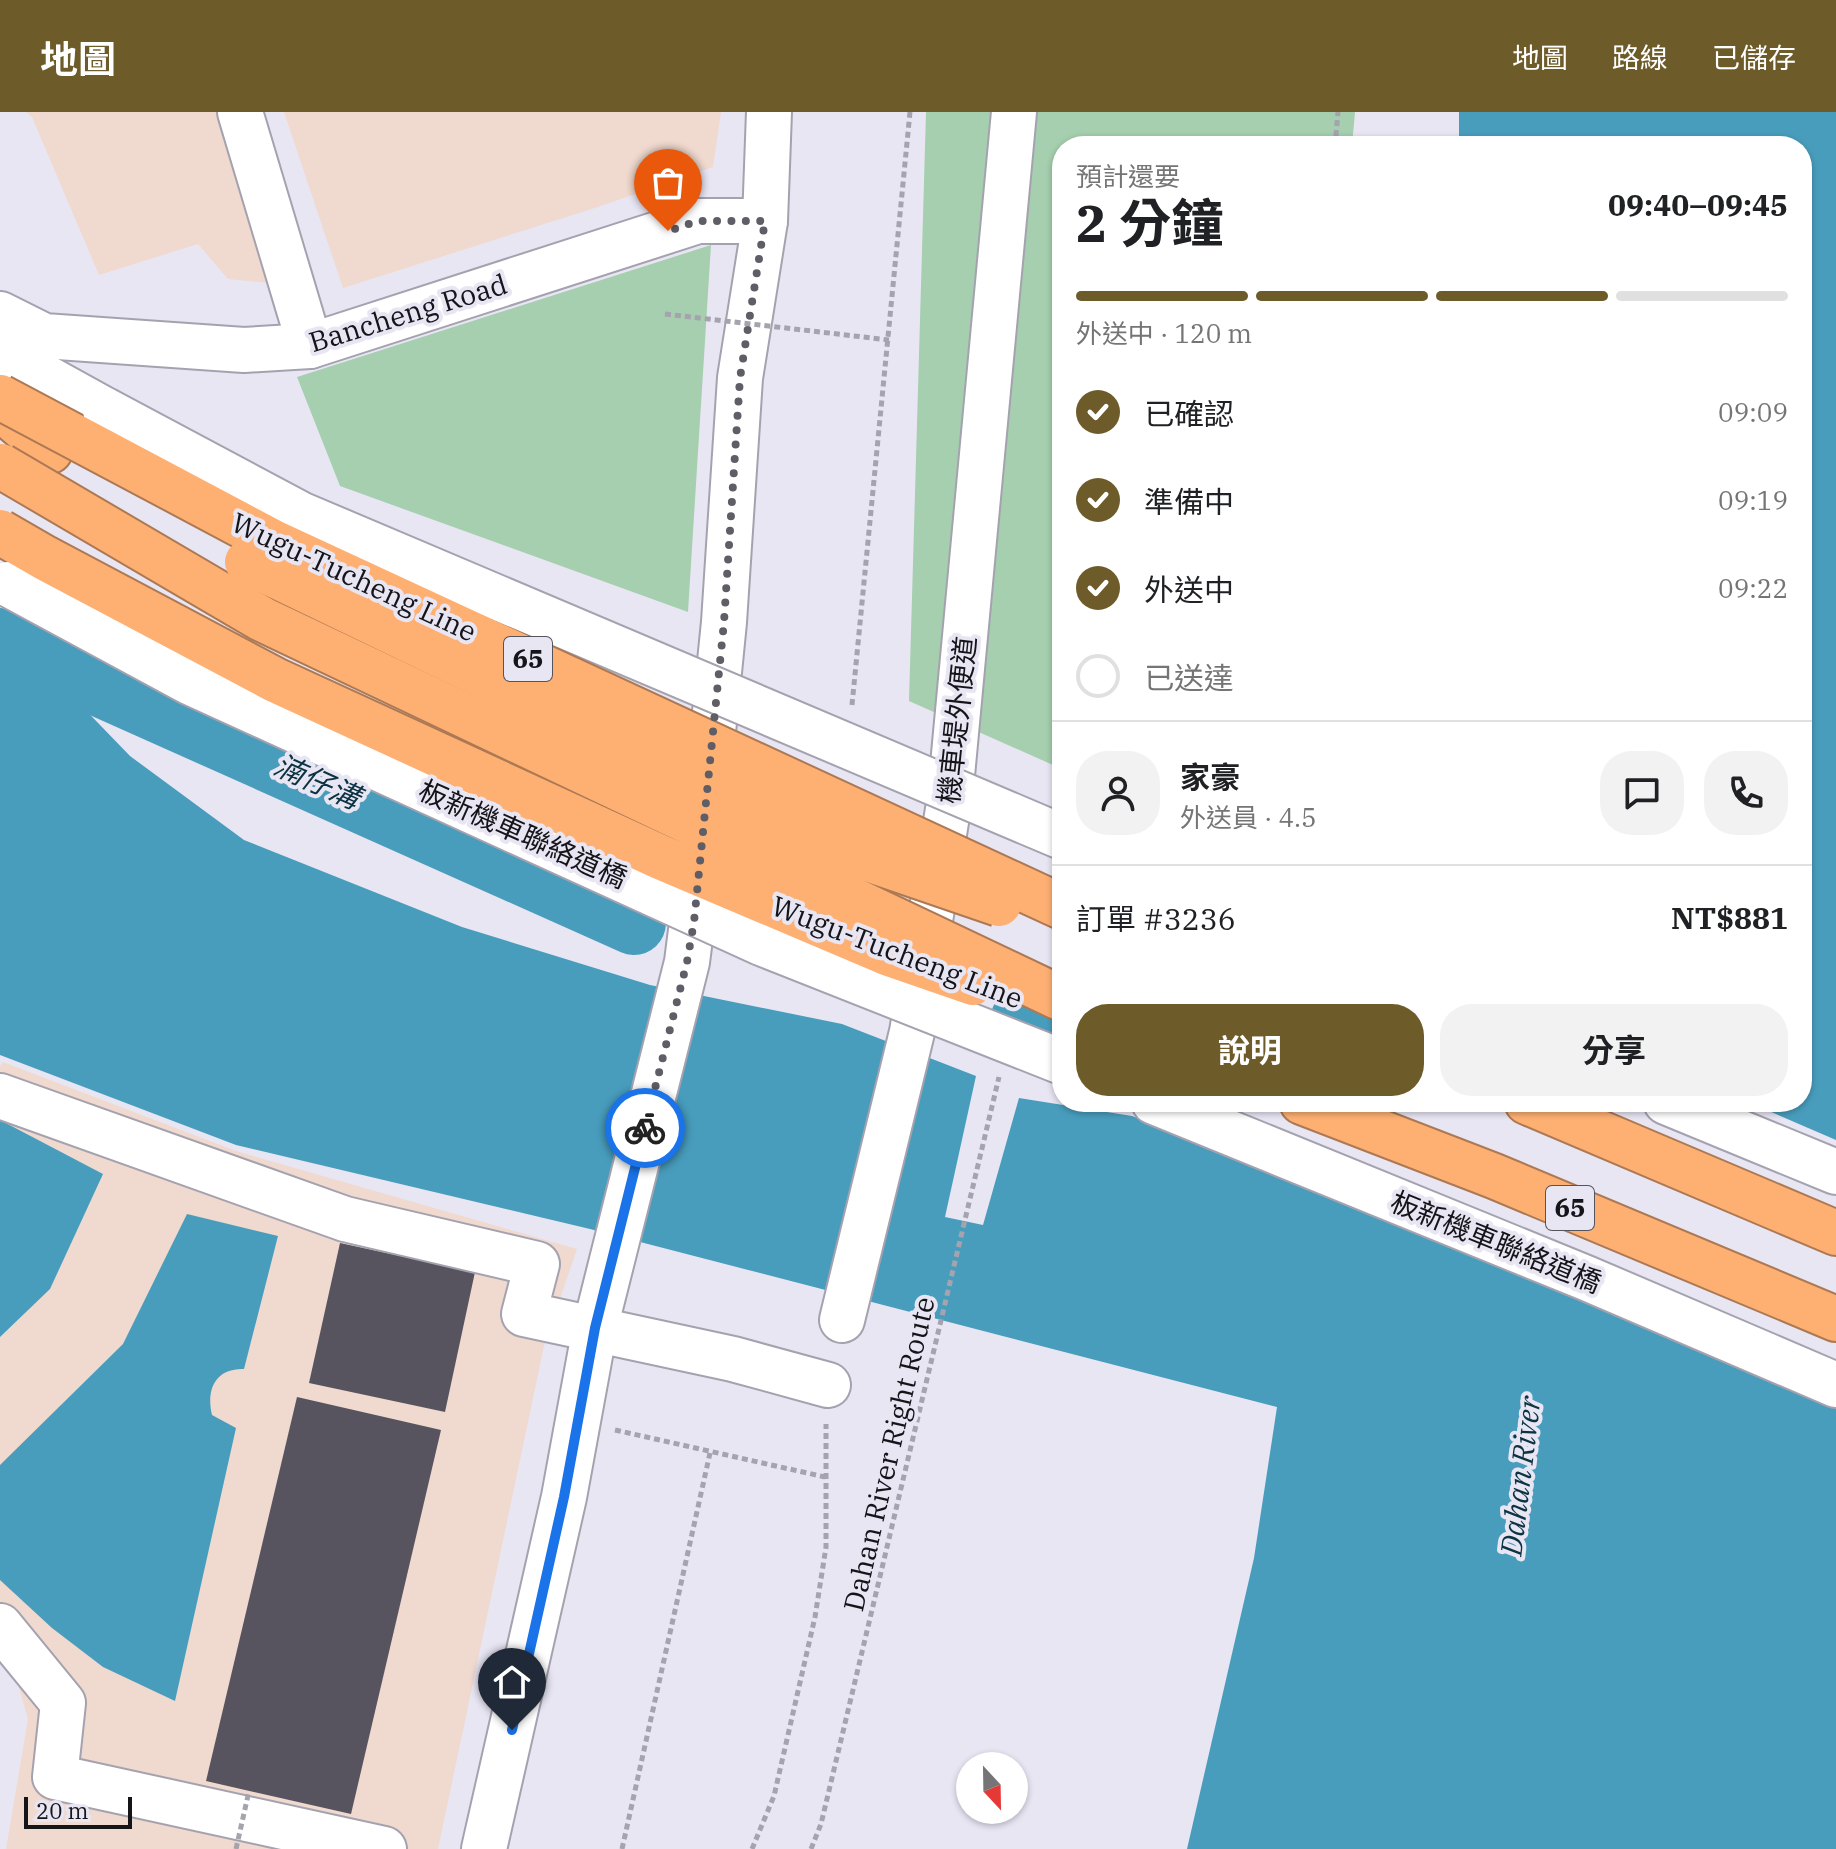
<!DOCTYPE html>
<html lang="zh-TW">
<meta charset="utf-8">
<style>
body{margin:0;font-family:"IBM Plex Serif","Noto Sans TC",serif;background:#f2f2f2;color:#202124;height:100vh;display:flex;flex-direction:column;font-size:30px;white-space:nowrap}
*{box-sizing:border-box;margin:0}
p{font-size:26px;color:#757577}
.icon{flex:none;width:44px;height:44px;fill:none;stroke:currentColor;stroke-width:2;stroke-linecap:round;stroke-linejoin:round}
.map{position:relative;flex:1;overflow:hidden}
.details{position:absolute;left:1052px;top:24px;width:760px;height:976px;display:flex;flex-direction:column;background:#fff;border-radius:32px;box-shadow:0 2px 6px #0004}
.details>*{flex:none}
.needle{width:52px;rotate:158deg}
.tools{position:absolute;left:956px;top:1640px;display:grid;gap:16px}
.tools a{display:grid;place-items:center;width:72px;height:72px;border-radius:50%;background:#fff;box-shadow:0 2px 6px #0004;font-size:40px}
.scale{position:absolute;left:24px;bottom:20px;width:108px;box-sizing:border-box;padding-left:8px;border:4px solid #151419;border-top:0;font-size:22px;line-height:28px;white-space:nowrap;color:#151419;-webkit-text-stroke:6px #e9e6f4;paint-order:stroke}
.pin{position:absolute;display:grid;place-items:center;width:68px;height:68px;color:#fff;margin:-82px -34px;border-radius:50% 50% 50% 0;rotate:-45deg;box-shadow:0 0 8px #0007}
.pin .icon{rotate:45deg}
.courier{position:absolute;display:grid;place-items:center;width:80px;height:80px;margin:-40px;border:6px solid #1a73e8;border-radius:50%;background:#fff;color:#222;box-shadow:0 2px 10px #0007}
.head em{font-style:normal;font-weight:700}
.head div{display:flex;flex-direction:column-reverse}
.head{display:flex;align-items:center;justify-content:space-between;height:136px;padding:0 24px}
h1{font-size:52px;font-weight:700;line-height:60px}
.bar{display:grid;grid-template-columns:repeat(4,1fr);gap:12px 8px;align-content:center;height:96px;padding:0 24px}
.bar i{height:10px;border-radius:6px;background:#e0e0e0}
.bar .on{background:#6d5b29}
.bar p{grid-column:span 4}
.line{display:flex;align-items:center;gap:20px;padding:0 24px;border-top:2px solid #e0e0e0}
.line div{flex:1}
.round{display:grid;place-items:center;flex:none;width:84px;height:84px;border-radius:32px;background:#f2f2f2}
ol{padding:0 24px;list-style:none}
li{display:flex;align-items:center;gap:24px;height:88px}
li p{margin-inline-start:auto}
li .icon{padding:8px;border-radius:50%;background:#6d5b29;color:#fff;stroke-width:4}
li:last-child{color:#757577}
li i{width:44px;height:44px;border:4px solid #e0e0e0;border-radius:50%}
.action{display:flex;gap:16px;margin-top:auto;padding:16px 24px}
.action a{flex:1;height:92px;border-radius:32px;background:#6d5b29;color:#fff;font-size:32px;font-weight:700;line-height:92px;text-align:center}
.action a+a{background:#f2f2f2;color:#202124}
header{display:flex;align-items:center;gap:48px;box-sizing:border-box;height:112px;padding:0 40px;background:#6d5b29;color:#fff}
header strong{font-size:38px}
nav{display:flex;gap:44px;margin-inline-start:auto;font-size:28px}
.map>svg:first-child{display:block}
.industrial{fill:#f0d9ce}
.green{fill:#a5cfae}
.water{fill:#489dbd}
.pier{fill:#e9e6f4}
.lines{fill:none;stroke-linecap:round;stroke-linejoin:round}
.river{stroke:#489dbd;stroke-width:64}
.building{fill:#575460}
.minor-casing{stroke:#a5a2af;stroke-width:48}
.highway-casing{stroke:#ac7954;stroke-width:48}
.path{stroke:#a5a3ae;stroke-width:5;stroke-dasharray:6 4;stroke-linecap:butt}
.minor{stroke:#fff;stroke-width:44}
.highway{stroke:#feb073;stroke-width:44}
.minor-bridge-casing{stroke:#a5a2af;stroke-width:48;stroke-linecap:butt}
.highway-bridge-casing{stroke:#ac7954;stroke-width:48;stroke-linecap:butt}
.path-bridge{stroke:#a5a3ae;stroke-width:5;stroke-dasharray:6 4;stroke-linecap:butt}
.minor-bridge{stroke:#fff;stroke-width:44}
.highway-bridge{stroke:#feb073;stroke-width:44}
.done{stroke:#5f5e66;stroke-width:8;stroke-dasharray:0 14.4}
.route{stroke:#1a73e8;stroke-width:10}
.labels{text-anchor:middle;stroke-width:8;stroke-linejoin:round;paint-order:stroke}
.shield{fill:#e9e6f4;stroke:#55535b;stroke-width:2}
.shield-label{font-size:26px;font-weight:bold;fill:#151419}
.street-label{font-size:28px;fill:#151419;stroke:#e9e6f4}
.water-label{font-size:30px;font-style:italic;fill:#0c3342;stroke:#e9e6f4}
</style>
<header>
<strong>地圖</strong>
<nav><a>地圖</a><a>路線</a><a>已儲存</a></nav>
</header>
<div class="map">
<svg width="1836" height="1737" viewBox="0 0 1836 1737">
<rect width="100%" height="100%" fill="#e9e6f4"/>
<!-- industrial -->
<g class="industrial">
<path d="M26,0H225L281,172L228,167L198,132L99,163L32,5Z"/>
<path d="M284,0H721L713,55L595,96L343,176Z"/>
<path d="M3,950L236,1039L577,1137L544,1234L438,1737H6L28,1607L17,1569L0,1550V954Z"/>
</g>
<!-- green -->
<g class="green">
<path d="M926,0H1355L1352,34H1062V657L909,589Z"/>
<path d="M711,133L688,500L340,374L297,265Z"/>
</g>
<!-- water -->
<g class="water">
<path d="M1459,0H1836V1737H1187L1254,1446L1277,1295L590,1117L236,1033L0,943V505L11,521L130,644L244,728L462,815L650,873L842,912L976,964L945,1105L983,1113L1019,986L1132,1004L1323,1074L1355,990H1802V34H1459Z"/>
<path d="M0,1008L103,1062L50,1177L0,1225Z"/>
<path d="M187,1102L278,1124L244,1257C215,1256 206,1278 212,1303L236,1316L175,1589L103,1555L52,1516L0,1468V1353L123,1232Z"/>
</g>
<!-- pier -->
<path class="pier" d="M1350,990H1748L1836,1028V1294L1327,1062Z"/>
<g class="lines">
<!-- river -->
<g class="river">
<path d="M0,528L634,811"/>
<path d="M1023,906L1062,911"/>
</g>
</g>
<!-- building -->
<g class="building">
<path d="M340,1131L475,1160L445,1300L309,1271Z"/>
<path d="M297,1285L441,1318L351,1702L206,1669Z"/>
</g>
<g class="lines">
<!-- minor casing -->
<g class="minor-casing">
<g id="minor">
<path d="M240,0L310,234"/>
<path d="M0,202L44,224L244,238L310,234L698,109H765"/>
<path d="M0,240L105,298"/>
<path d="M708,670L724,510L740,266L765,109L769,0"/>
<path d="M0,984L345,1107L537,1152L524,1202L733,1247L828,1273"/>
<path d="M1154,990L1586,1166L1836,1273"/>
<path d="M1666,990L1836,1060"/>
<path d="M842,1208L912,920L950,685L1014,0"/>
<path d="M0,1514L63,1591L55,1665L384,1737"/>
<path d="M484,1737L564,1385L595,1216L687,850L698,763"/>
</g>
</g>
<!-- highway casing -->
<g class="highway-casing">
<g id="highway">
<path d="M0,296L50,339"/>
<path d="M1302,990L1494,1064L1836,1207"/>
<path d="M1527,990L1836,1121"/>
</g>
</g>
<!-- path -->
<g class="path">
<path d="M1335,34L1338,0"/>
<path d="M852,593L910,0"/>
<path d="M615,1318L825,1365"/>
<path d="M622,1737L710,1341"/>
<path d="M752,1737L774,1684L815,1505L826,1435V1312"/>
<path d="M811,1737L821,1712L999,965"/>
</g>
<!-- minor -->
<use href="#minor" class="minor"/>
<!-- highway -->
<use href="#highway" class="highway"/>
<!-- minor-bridge casing -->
<g class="minor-bridge-casing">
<g id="minor-bridge">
<path d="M105,298L300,402L1062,725"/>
<path d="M8,472L189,570L761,831L1062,950"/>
</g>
</g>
<!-- highway-bridge casing -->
<g class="highway-bridge-casing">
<g id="highway-bridge">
<path d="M0,285L273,430L1062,795"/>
<path d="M1,354L262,507L1062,887"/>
<path d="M0,420L45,446L275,568L660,745L889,842L973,871"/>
<path d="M247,450L853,742L999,792"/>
</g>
</g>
<!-- path-bridge -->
<g class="path-bridge">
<path d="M665,202L889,228"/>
<path d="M236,1737L249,1679"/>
</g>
<!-- minor-bridge -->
<use href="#minor-bridge" class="minor-bridge"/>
<!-- highway-bridge -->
<use href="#highway-bridge" class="highway-bridge"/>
</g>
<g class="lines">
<!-- done -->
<path class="done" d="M645,1016L687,850L694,810L724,510L740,266L765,109H698L668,119"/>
<!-- route -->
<path class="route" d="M512,1618L564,1385L595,1216L645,1016"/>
</g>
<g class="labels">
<!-- shield labels -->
<g class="shield">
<rect x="504" y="525" width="48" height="44" rx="6"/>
<rect x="1546" y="1074" width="48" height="44" rx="6"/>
</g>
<g class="shield-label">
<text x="528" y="556">65</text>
<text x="1570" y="1105">65</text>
</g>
<!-- street labels -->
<g class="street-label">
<text transform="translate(408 201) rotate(-17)" y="10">Bancheng Road</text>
<text transform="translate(354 465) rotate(25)" y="10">Wugu-Tucheng Line</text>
<text transform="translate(957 608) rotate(-84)" y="10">機車堤外便道</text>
<text transform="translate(523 722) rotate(24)" y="10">板新機車聯絡道橋</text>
<text transform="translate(897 840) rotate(21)" y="10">Wugu-Tucheng Line</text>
<text transform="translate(1496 1130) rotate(22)" y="10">板新機車聯絡道橋</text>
<text transform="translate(889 1342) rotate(-77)" y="10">Dahan River Right Route</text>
</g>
<!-- water labels -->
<g class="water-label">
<text transform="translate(317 670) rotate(24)" y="10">湳仔溝</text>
<text transform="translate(1521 1364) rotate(-83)" y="10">Dahan River</text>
</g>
</g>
</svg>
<div class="tools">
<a><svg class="needle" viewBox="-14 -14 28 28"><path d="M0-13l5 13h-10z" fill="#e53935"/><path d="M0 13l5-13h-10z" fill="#757577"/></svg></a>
</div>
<div class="scale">20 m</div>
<div class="pin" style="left:668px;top:119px;background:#ea580c"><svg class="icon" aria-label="bag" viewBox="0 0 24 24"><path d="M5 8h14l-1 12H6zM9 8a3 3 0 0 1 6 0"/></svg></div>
<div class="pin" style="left:512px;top:1618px;background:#1f2937"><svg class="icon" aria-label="home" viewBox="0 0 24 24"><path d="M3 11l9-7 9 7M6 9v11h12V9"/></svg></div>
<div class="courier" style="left:645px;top:1016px"><svg class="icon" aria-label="bike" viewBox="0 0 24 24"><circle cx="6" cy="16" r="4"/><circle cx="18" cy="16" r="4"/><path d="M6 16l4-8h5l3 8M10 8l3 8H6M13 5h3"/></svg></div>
<section class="details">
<div class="head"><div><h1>2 分鐘</h1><p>預計還要</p></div><em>09:40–09:45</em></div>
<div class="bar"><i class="on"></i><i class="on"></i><i class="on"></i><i></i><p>外送中 · 120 m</p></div>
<ol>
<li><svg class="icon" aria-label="check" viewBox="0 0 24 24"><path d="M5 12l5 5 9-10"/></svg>已確認<p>09:09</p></li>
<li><svg class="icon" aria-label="check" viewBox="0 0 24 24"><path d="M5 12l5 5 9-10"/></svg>準備中<p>09:19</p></li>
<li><svg class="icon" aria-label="check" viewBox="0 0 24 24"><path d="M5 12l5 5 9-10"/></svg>外送中<p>09:22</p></li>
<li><i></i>已送達</li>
</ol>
<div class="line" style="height:144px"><a class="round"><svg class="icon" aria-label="person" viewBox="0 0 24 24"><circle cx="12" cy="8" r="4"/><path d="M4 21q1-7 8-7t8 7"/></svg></a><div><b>家豪</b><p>外送員 · 4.5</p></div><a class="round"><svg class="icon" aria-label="chat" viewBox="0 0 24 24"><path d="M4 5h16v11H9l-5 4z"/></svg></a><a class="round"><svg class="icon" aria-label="phone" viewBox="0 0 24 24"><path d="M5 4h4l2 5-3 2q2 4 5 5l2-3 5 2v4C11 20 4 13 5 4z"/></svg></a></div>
<div class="line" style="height:104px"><div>訂單 #3236</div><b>NT$881</b></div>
<div class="action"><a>說明</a><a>分享</a></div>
</section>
</div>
